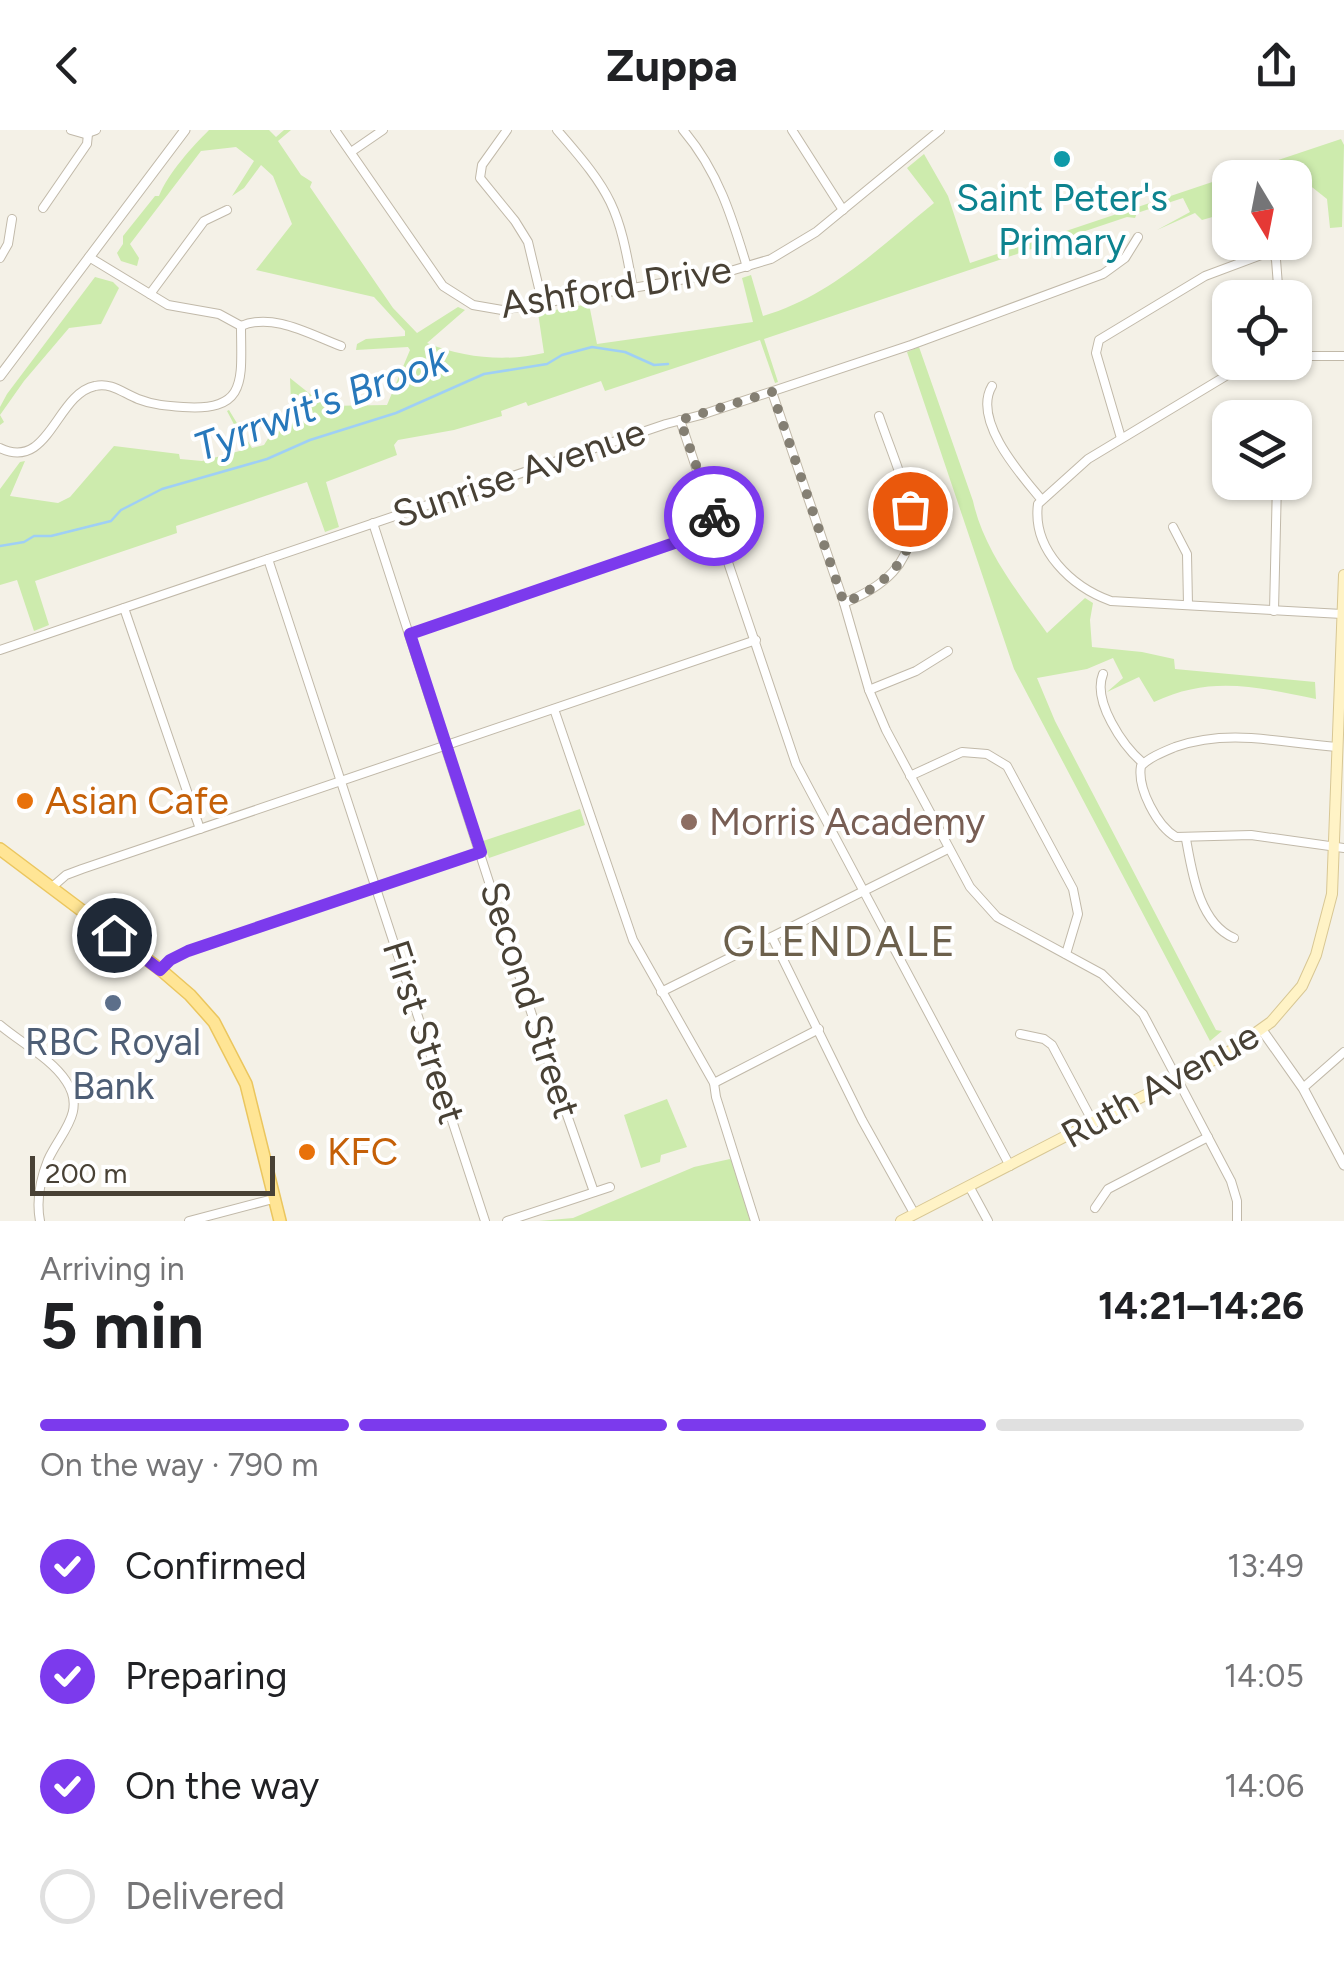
<!DOCTYPE html>
<meta charset="utf-8">
<style>
body{margin:0;font-family:Figtree,sans-serif;background:#f6f6f6;color:#202124;height:100vh;display:flex;flex-direction:column;font-size:38px;white-space:nowrap}
*{box-sizing:border-box;margin:0}
p{font-size:32px;color:#757577}
.icon{flex:none;width:55px;height:55px;fill:none;stroke:currentColor;stroke-width:2;stroke-linecap:round;stroke-linejoin:round}
.map{position:relative;height:1091px;overflow:hidden}
.panel{display:flex;flex-direction:column;background:#fff;flex:1}
.panel>*{flex:none}
.needle{width:65px;rotate:170deg}
.tools{position:absolute;left:1212px;top:30px;display:grid;gap:20px}
.tools a{display:grid;place-items:center;width:100px;height:100px;border-radius:20px;background:#fff;box-shadow:0 2px 8px #0004;font-size:50px}
.scale{position:absolute;left:30px;bottom:25px;width:245px;box-sizing:border-box;padding-left:10px;border:5px solid #484135;border-top:0;font-size:28px;line-height:35px;white-space:nowrap;color:#484135;-webkit-text-stroke:8px #fff;paint-order:stroke}
.pin{position:absolute;display:grid;place-items:center;width:85px;height:85px;color:#fff;margin:-42px;border:5px solid #fff;border-radius:50%;box-shadow:0 2px 10px #0007}
.courier{position:absolute;display:grid;place-items:center;width:100px;height:100px;margin:-50px;border:8px solid #7c3aed;border-radius:50%;background:#fff;color:#222;box-shadow:0 2px 12px #0007}
.summary em{font-style:normal;font-weight:700}
.summary div{display:flex;flex-direction:column-reverse}
.summary{display:flex;align-items:center;justify-content:space-between;height:170px;padding:0 40px}
h1{font-size:65px;font-weight:700;line-height:75px}
.bar{display:grid;grid-template-columns:repeat(4,1fr);gap:15px 10px;align-content:center;height:120px;padding:0 40px}
.bar i{height:12px;border-radius:8px;background:#e0e0e0}
.bar .active{background:#7c3aed}
.bar p{grid-column:span 4}
ol{padding:0 40px;list-style:none}
li{display:flex;align-items:center;gap:30px;height:110px}
li p{margin-inline-start:auto}
li .icon{padding:10px;border-radius:50%;background:#7c3aed;color:#fff;stroke-width:4}
li:last-child{color:#757577}
li i{width:55px;height:55px;border:5px solid #e0e0e0;border-radius:50%}
header{display:flex;justify-content:space-between;align-items:center;height:130px;padding:0 40px;background:#fff;font-size:45px;font-weight:700}
.map>svg:first-child{display:block}
.green{fill:#cdebad}
.lines{fill:none;stroke-linecap:round;stroke-linejoin:round}
.stream{stroke:#9fcff5;stroke-width:2.5}
.minor-casing{stroke:#c1b9a9;stroke-width:10}
.tertiary-casing{stroke:#c1b9a9;stroke-width:11}
.secondary-casing{stroke:#d8c794;stroke-width:12}
.primary-casing{stroke:#ebc65e;stroke-width:14}
.minor{stroke:#fff;stroke-width:8}
.tertiary{stroke:#fff;stroke-width:9}
.secondary{stroke:#fff3c6;stroke-width:10}
.primary{stroke:#ffe595;stroke-width:11}
.done{stroke:#847f73;stroke-width:10;stroke-dasharray:0 18}
.route{stroke:#7c3aed;stroke-width:12}
.culture-dot{fill:#0f9aa8;stroke:#fff;stroke-width:4}
.food-dot{fill:#e8710a;stroke:#fff;stroke-width:4}
.education-dot{fill:#8d6e63;stroke:#fff;stroke-width:4}
.service-dot{fill:#5c6f8a;stroke:#fff;stroke-width:4}
.labels{text-anchor:middle;stroke-width:8;stroke-linejoin:round;paint-order:stroke}
.culture-label{font-size:38px;fill:#0d838f;stroke:#fff}
.street-label{font-size:38px;fill:#484135;stroke:#fff}
.food-label{font-size:38px;fill:#c56008;stroke:#fff;text-anchor:start}
.education-label{font-size:38px;fill:#785e54;stroke:#fff;text-anchor:start}
.service-label{font-size:38px;fill:#4e5e75;stroke:#fff}
.water-label{font-size:40px;font-style:italic;fill:#2778bb;stroke:#fff}
.quarter-label{font-size:42px;letter-spacing:2.5px;fill:#6c604c;stroke:#fff}
</style>
<header><svg class="icon" aria-label="back" viewBox="0 0 24 24"><path d="M15 5l-7 7 7 7"/></svg>Zuppa<svg class="icon" aria-label="share" viewBox="0 0 24 24"><path d="M12 15V3M7 8l5-5 5 5M5 13v7h14v-7"/></svg></header>
<div class="map">
<svg width="1344" height="1091" viewBox="0 0 1344 1091">
<rect width="100%" height="100%" fill="#f4f1e7"/>
<!-- green -->
<g class="green">
<path d="M209,0H269L276,7L284,0H291L278,11L301,45L312,52L310,57L393,178L417,203L458,177L465,180L427,213C465,228 505,232 544,223L538,183L589,174L597,214L753,192L742,148L751,145L763,186C831,166 880,117 934,73L907,38L924,24L948,66L970,133L1341,9L1344,15L1342,97L1330,98L1327,69L1284,35L1245,47L1230,48V52L1220,56L1230,67V82L1202,90L1195,83L1157,100L1190,82L1183,68L1137,83L1135,88L1127,87L764,209L778,252L775,253L760,210L605,261L601,251L528,276L526,272L501,281L502,286L454,300L398,310L394,315L397,325L326,352L339,397L325,402L307,352L176,396L177,403L35,451L49,495L34,501L17,450L0,455V359L20,332L25,331L10,366L58,373L70,367L114,316L179,324L180,329L202,331L247,319L227,281L229,280L252,318L264,315L291,272L290,248L325,276L387,275L410,220L408,217L356,220L357,214L366,209L405,206V201L374,167L256,140L292,94L273,46L261,35L244,58L232,66L254,31L236,17L201,21L130,114L139,128L137,136L121,131L117,123L123,114V106L155,66H159C168,43 193,16 209,0Z"/>
<path d="M95,147L113,152L119,158L101,194L69,198L24,251L0,285L4,292L0,295V277L7,264Z"/>
<path d="M919,217L973,371C984,421 1018,462 1047,503L1085,468L1093,473L1090,490L1092,517L1142,522L1174,529L1175,539L1315,552L1316,569C1257,557 1211,545 1154,572L1139,547L1107,562L1123,548L1113,528L1087,539L1037,548L1055,591L1216,900L1222,901L1210,911L1014,539L907,222Z"/>
<path d="M580,679L585,695L489,728L483,711Z"/>
<path d="M667,969L687,1017L661,1025L660,1032L641,1038L624,985Z"/>
<path d="M730,1029L733,1032L752,1091H539L573,1088L694,1037Z"/>
</g>
<g class="lines">
<!-- stream -->
<path class="stream" d="M0,416L24,412L34,406H51L111,391L121,380L162,359L267,329L310,310L396,283L484,244L547,234L562,225L592,217L625,222L654,235L668,234"/>
<!-- minor casing -->
<g class="minor-casing">
<g id="minor">
<path d="M71,0L85,4L96,0"/>
<path d="M335,0L443,156L473,175L502,180L727,142L771,129L816,102L940,0"/>
<path d="M507,0L482,35L480,48L515,91L528,112L543,175"/>
<path d="M557,0C612,63 619,77 633,159"/>
<path d="M683,0C718,41 732,87 747,137"/>
<path d="M792,0L843,80"/>
<path d="M351,22L383,0"/>
<path d="M43,78L87,14L88,4"/>
<path d="M0,128L8,114L12,89"/>
<path d="M150,164L204,91L227,80"/>
<path d="M241,196C273,182 311,205 341,216"/>
<path d="M1295,226H1344"/>
<path d="M1249,232L1088,329L1038,374C1032,420 1072,457 1111,471L1342,484"/>
<path d="M992,256C972,290 1020,344 1041,369"/>
<path d="M772,262L844,473L869,560L886,600L970,757L997,787L1102,844L1143,884L1231,1051L1237,1071V1091"/>
<path d="M680,290L796,634L1010,1036"/>
<path d="M1121,308L1096,223L1099,210L1205,146L1272,121L1276,130L1279,168"/>
<path d="M0,318C49,342 56,264 95,256C111,252 123,263 138,269C153,275 168,276 183,277C249,282 241,248 241,196L219,184L168,175L89,127"/>
<path d="M373,393L532,885L594,1062"/>
<path d="M1173,397L1187,424L1188,475"/>
<path d="M268,429L485,1091"/>
<path d="M844,473C948,430 906,366 879,286"/>
<path d="M124,478L200,699"/>
<path d="M1274,481L1277,352"/>
<path d="M410,504L718,398"/>
<path d="M0,520L666,294L701,285L911,215L1103,144L1125,128L1138,107"/>
<path d="M1103,544C1092,571 1123,616 1143,633"/>
<path d="M869,560L916,541L948,521"/>
<path d="M554,579L633,810L714,953L716,967L755,1091"/>
<path d="M1337,617C1280,613 1231,598 1175,617C1163,622 1150,627 1141,636C1137,658 1157,696 1176,707L1251,705L1344,718"/>
<path d="M910,646L962,622L987,624L1007,636L1073,759L1078,784L1066,824"/>
<path d="M1186,709C1192,742 1199,793 1234,808"/>
<path d="M51,758L66,745L82,739L756,510"/>
<path d="M772,807L862,990L914,1083"/>
<path d="M161,840L170,830L188,821L481,722"/>
<path d="M661,862L948,719"/>
<path d="M0,895C20,912 52,929 66,951C87,982 60,1003 48,1030C40,1050 36,1070 40,1091"/>
<path d="M1020,904L1044,909L1052,915L1094,994"/>
<path d="M714,953L819,899"/>
<path d="M1303,958L1344,922"/>
<path d="M969,1056L988,1091"/>
<path d="M1095,1078L1108,1059L1208,1007"/>
<path d="M189,1091L273,1069"/>
<path d="M507,1091L610,1057"/>
</g>
</g>
<!-- tertiary casing -->
<g class="tertiary-casing">
<g id="tertiary">
<path d="M0,246L185,0"/>
<path d="M1262,900L1303,958L1344,1035"/>
</g>
</g>
<!-- secondary casing -->
<g class="secondary-casing">
<path id="secondary" d="M901,1091L1229,922L1271,892L1302,856L1316,825L1332,764L1344,445"/>
</g>
<!-- primary casing -->
<g class="primary-casing">
<path id="primary" d="M0,719L161,840L190,865L214,892L246,954L280,1091"/>
</g>
<!-- minor -->
<use href="#minor" class="minor"/>
<!-- tertiary -->
<use href="#tertiary" class="tertiary"/>
<!-- secondary -->
<use href="#secondary" class="secondary"/>
<!-- primary -->
<use href="#primary" class="primary"/>
</g>
<g class="lines">
<!-- done -->
<path class="done" d="M714,386L680,290L772,262L844,473C883,457 921,425 910,379"/>
<!-- route -->
<path class="route" d="M114,805L160,840L170,830L188,821L481,722L410,504L718,398L714,386"/>
</g>
<!-- markers -->
<circle class="culture-dot" cx="1062" cy="29" r="10"/>
<g class="food-dot">
<circle cx="25" cy="671" r="10"/>
<circle cx="307" cy="1022" r="10"/>
</g>
<circle class="education-dot" cx="689" cy="692" r="10"/>
<circle class="service-dot" cx="113" cy="873" r="10"/>
<g class="labels">
<!-- culture labels -->
<g class="culture-label">
<text x="1062" y="81">Saint Peter's<tspan x="1062" dy="44">Primary</tspan></text>
</g>
<!-- street labels -->
<g class="street-label">
<text transform="translate(616 157) rotate(-9)" y="13">Ashford Drive</text>
<text transform="translate(519 343) rotate(-19)" y="13">Sunrise Avenue</text>
<text transform="translate(530 870) rotate(72)" y="13">Second Street</text>
<text transform="translate(424 902) rotate(72)" y="13">First Street</text>
<text transform="translate(1160 955) rotate(-29)" y="13">Ruth Avenue</text>
</g>
<!-- food labels -->
<g class="food-label">
<text x="45" y="684">Asian Cafe</text>
<text x="327" y="1035">KFC</text>
</g>
<!-- education labels -->
<g class="education-label">
<text x="709" y="705">Morris Academy</text>
</g>
<!-- service labels -->
<g class="service-label">
<text x="113" y="925">RBC Royal<tspan x="113" dy="44">Bank</tspan></text>
</g>
<!-- water labels -->
<g class="water-label">
<text transform="translate(321 273) rotate(-20)" y="14">Tyrrwit's Brook</text>
</g>
<!-- quarter labels -->
<g class="quarter-label">
<text x="840" y="826">GLENDALE</text>
</g>
</g>
</svg>
<div class="tools">
<a><svg class="needle" viewBox="-14 -14 28 28"><path d="M0-13l5 13h-10z" fill="#e53935"/><path d="M0 13l5-13h-10z" fill="#757577"/></svg></a>
<a><svg class="icon" aria-label="locate" viewBox="0 0 24 24"><circle cx="12" cy="12" r="6"/><path d="M12 2v4M12 18v4M2 12h4M18 12h4"/></svg></a>
<a><svg class="icon" aria-label="layers" viewBox="0 0 24 24"><path d="M12 4l9 5-9 5-9-5zM3 14l9 5 9-5"/></svg></a>
</div>
<div class="scale">200 m</div>
<div class="pin" style="left:910px;top:379px;background:#ea580c"><svg class="icon" aria-label="bag" viewBox="0 0 24 24"><path d="M5 8h14l-1 12H6zM9 8a3 3 0 0 1 6 0"/></svg></div>
<div class="pin" style="left:114px;top:805px;background:#1f2937"><svg class="icon" aria-label="home" viewBox="0 0 24 24"><path d="M3 11l9-7 9 7M6 9v11h12V9"/></svg></div>
<div class="courier" style="left:714px;top:386px"><svg class="icon" aria-label="bike" viewBox="0 0 24 24"><circle cx="6" cy="16" r="4"/><circle cx="18" cy="16" r="4"/><path d="M6 16l4-8h5l3 8M10 8l3 8H6M13 5h3"/></svg></div>
</div>
<section class="panel">
<div class="summary"><div><h1>5 min</h1><p>Arriving in</p></div><em>14:21–14:26</em></div>
<div class="bar"><i class="active"></i><i class="active"></i><i class="active"></i><i></i><p>On the way · 790 m</p></div>
<ol>
<li><svg class="icon" aria-label="check" viewBox="0 0 24 24"><path d="M5 12l5 5 9-10"/></svg>Confirmed<p>13:49</p></li>
<li><svg class="icon" aria-label="check" viewBox="0 0 24 24"><path d="M5 12l5 5 9-10"/></svg>Preparing<p>14:05</p></li>
<li><svg class="icon" aria-label="check" viewBox="0 0 24 24"><path d="M5 12l5 5 9-10"/></svg>On the way<p>14:06</p></li>
<li><i></i>Delivered</li>
</ol>
</section>
